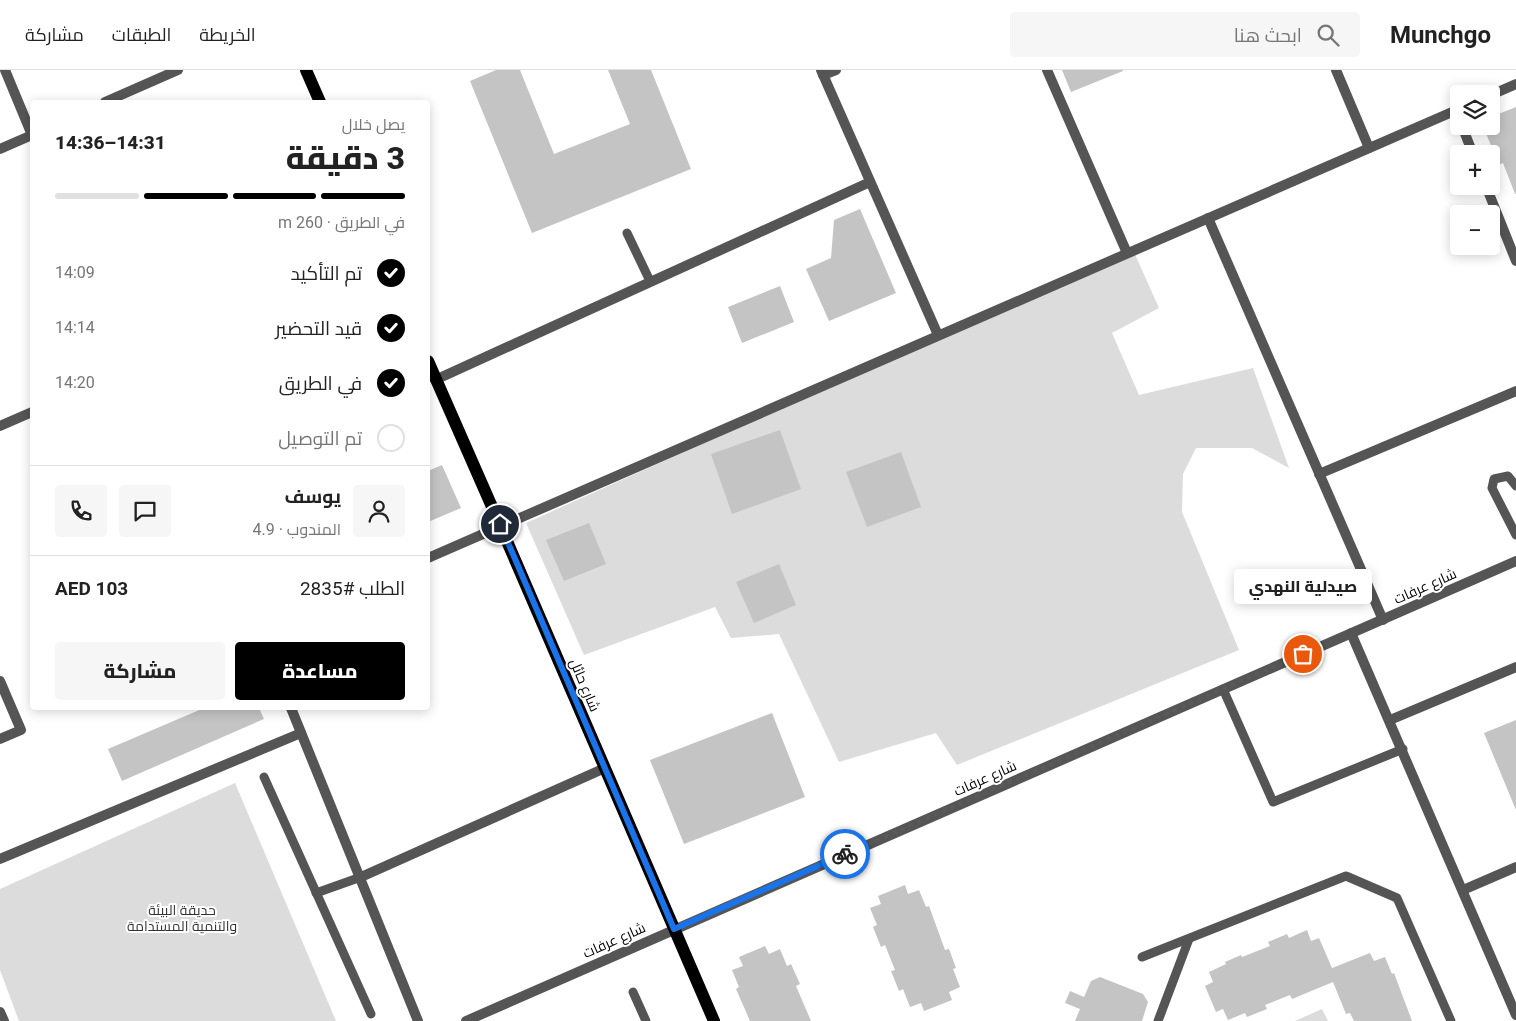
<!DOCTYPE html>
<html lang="ar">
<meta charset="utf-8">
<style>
body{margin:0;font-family:Roboto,Cairo,sans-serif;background:#f6f6f6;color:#222;direction:rtl;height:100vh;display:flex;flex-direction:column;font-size:19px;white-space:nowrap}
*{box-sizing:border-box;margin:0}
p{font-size:16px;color:#767676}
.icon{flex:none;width:28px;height:28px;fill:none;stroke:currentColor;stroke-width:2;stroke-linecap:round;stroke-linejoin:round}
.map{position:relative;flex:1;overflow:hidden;direction:ltr}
.panel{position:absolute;left:30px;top:30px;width:400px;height:610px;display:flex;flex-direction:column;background:#fff;border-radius:5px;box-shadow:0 2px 12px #0003;direction:rtl}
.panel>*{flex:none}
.buttons{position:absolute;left:1450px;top:15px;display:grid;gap:10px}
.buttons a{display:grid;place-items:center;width:50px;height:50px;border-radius:5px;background:#fff;box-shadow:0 2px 12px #0003;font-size:25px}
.pin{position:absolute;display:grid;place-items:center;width:42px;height:42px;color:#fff;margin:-21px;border:2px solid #fff;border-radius:50%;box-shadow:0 1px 5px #0007}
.courier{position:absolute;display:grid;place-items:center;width:50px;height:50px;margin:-25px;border:4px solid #1a73e8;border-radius:50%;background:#fff;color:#222;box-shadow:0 1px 6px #0007}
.bubble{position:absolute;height:35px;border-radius:5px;background:#fff;box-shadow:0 2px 12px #0003;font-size:16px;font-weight:800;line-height:35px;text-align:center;direction:rtl}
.head em{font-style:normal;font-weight:800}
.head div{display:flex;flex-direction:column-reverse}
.head{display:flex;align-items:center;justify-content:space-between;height:85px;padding:0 25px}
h1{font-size:32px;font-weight:800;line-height:38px}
.bar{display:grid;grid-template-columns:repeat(4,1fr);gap:8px 5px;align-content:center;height:60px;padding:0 25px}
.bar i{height:6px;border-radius:4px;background:#e0e0e0}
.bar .active{background:#000}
.bar p{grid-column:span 4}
.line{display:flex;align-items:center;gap:12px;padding:0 25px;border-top:1px solid #e0e0e0}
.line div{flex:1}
.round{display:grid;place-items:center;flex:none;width:52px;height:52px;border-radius:5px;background:#f6f6f6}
ol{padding:0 25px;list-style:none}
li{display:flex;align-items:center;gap:15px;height:55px}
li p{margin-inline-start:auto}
li .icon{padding:5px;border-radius:50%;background:#000;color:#fff;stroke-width:4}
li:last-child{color:#767676}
li i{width:28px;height:28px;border:2px solid #e0e0e0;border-radius:50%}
.action{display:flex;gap:10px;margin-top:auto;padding:10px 25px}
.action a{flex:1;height:58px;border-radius:5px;background:#000;color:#fff;font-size:20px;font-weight:800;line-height:58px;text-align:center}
.action a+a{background:#f6f6f6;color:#222}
header{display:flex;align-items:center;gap:30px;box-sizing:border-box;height:70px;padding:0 25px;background:#fff;border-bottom:1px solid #e0e0e0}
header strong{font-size:24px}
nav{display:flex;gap:28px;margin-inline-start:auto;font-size:18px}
.search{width:350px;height:45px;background:#f6f6f6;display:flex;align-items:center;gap:12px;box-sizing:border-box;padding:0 18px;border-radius:5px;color:#767676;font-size:19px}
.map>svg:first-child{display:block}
.green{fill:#dcdcdc}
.building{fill:#c4c4c4}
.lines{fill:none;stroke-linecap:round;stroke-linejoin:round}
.service{stroke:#555;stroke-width:9}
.minor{stroke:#555;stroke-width:10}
.tertiary{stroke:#555;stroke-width:10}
.primary{stroke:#000;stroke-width:12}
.done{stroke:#595959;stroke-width:5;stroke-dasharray:0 9}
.route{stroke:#1a73e8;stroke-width:6}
.labels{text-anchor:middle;stroke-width:4;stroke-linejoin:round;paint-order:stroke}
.street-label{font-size:14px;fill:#000;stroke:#fff}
.park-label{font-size:14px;fill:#333;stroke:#fff}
</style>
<header>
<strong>Munchgo</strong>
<div class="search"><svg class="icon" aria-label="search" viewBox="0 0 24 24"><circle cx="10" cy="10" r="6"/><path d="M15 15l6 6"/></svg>ابحث هنا</div>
<nav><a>الخريطة</a><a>الطبقات</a><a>مشاركة</a></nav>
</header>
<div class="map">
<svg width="1516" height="951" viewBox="0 0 1516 951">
<rect width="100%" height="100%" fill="#fff"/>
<!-- green -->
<g class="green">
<path d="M1133,180L1159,238L1112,263L1139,325L1253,298L1289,398L1252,378H1196L1183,404L1182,442L1239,580L957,695L936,663L839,692L779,564L731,568L715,537L584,585L526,453Z"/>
<path d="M235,713L336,951H19L0,900V819Z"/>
<path d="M1322,939L1328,951H1295Z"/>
</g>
<!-- building -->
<g class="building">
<path d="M496,0H520L554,84L630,54L608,0H651L691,99L532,163L470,11Z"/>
<path d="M1062,0H1123V1L1071,22Z"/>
<path d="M1516,37V124H1515L1503,93L1499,95L1483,56H1491V47Z"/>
<path d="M860,139L896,223L829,251L806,199L831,188L834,150Z"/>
<path d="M780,216L794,252L742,273L728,237Z"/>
<path d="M780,360L801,419L732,444L711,384Z"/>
<path d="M901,382L921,437L867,457L846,402Z"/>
<path d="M442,395L461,438L428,452V401Z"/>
<path d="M589,453L606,494L564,511L546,470Z"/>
<path d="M779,494L796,535L754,553L736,512Z"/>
<path d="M204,638H259L264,649L122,711L108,679Z"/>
<path d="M772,643L805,727L684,774L650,690Z"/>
<path d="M1516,650V740L1484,663Z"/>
<path d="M905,815L908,824L919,820L926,837L929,836L945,880L949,879L956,898L953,899L960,917L949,922L952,930L924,941L921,933L910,937L903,919L899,921L891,901L895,900L885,875L881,877L873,857L877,855L870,838L881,834L878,826Z"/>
<path d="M1307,860L1311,871L1319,868L1332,898L1370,883L1374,891L1385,887L1392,904L1394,903L1412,951H1354L1350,943L1346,944L1333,912L1292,929L1290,925L1265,935L1267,939L1247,947L1245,943L1228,950L1223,939L1216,942L1205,916L1213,912L1209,902L1226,894L1225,892L1241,885L1242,887L1270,876L1268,872L1287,864L1289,868Z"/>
<path d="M765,876L769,884L780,879L787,896L791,894L800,914L796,916L811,951H750L736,919L739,917L732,900L743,896L739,887Z"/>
<path d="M1100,907L1143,924L1148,932L1142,951H1075L1080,939L1065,933L1070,921L1084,927L1091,911Z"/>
</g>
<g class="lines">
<!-- service -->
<g class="service">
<path d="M627,163L650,211"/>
<path d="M1516,416L1508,406L1494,409L1492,418L1516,465"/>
<path d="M1223,619L1273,732L1403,679"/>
<path d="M264,707L371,944"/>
<path d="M316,823L361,807"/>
<path d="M1142,887L1346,806L1397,828L1451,951"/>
<path d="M633,922L646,951"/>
<path d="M1158,951L1189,869"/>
</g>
<!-- minor -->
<g class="minor">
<path d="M5,0L32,65"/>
<path d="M821,0L938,265"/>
<path d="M1047,0L1127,183"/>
<path d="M1336,0L1369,78"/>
<path d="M823,5L836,0"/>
<path d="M1491,25L1516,14"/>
<path d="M105,32L178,0"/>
<path d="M1462,56L1473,84"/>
<path d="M0,79L32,65"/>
<path d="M1486,116L1516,191"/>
<path d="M1208,148L1383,550"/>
<path d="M435,310L870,112"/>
<path d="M0,356L32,342"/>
<path d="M1319,404L1516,321"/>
<path d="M428,488L1459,39"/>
<path d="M1351,563L1516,945"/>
<path d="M0,611L21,660L0,669"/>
<path d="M291,638L418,951"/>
<path d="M1390,650L1516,597"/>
<path d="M0,789L301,663"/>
<path d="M361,807L605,698"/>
<path d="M1463,820L1516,797"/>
</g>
<!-- tertiary -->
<g class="tertiary">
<path d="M0,942L4,951"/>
<path d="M466,951L1516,491"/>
</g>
<!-- primary -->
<g class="primary">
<path d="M306,0L320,32"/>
<path d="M428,291L500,455L714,951"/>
</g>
</g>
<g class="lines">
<!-- done -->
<path class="done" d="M845,784L1303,584"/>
<!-- route -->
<path class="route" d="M500,454L674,859L845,784"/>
</g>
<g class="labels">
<!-- street labels -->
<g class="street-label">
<text transform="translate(1425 516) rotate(-24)" y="5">شارع عرفات</text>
<text transform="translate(585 615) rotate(67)" y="5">شارع حائل</text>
<text transform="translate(985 708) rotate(-24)" y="5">شارع عرفات</text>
<text transform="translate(614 870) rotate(-24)" y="5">شارع عرفات</text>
</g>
<!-- park labels -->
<g class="park-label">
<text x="182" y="845">حديقة البيئة<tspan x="182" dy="16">والتنمية المستدامة</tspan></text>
</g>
</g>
</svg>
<div class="buttons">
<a><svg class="icon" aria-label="layers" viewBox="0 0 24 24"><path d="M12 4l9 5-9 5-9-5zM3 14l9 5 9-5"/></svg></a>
<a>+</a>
<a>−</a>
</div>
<div class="pin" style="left:1303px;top:584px;background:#ea580c"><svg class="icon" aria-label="bag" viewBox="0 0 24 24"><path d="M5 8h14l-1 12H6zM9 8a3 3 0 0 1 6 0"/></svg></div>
<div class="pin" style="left:500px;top:454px;background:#1f2937"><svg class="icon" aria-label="home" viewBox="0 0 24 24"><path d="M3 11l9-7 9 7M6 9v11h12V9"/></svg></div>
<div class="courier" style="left:845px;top:784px"><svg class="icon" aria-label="bike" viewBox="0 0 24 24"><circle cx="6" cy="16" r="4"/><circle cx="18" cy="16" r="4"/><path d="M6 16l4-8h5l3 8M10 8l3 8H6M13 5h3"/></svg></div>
<div class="bubble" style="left:1234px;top:499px;width:138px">صيدلية النهدي</div>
<section class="panel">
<div class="head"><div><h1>3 دقيقة</h1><p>يصل خلال</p></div><em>14:31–14:36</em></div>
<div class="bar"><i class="active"></i><i class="active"></i><i class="active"></i><i></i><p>في الطريق · 260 m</p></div>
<ol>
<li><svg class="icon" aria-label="check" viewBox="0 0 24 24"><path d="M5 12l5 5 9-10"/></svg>تم التأكيد<p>14:09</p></li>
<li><svg class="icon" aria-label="check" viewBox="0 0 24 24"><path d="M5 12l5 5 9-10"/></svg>قيد التحضير<p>14:14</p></li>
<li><svg class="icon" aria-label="check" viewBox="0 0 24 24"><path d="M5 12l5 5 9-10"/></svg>في الطريق<p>14:20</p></li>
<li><i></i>تم التوصيل</li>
</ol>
<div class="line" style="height:90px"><a class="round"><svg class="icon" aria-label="person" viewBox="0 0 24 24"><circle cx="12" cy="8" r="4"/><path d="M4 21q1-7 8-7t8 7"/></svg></a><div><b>يوسف</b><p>المندوب · 4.9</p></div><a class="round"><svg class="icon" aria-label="chat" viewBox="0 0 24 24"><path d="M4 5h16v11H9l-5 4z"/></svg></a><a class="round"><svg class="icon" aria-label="phone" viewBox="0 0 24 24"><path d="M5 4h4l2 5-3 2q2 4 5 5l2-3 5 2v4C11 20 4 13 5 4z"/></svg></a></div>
<div class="line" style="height:65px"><div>الطلب #2835</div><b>AED 103</b></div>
<div class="action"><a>مساعدة</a><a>مشاركة</a></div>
</section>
</div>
